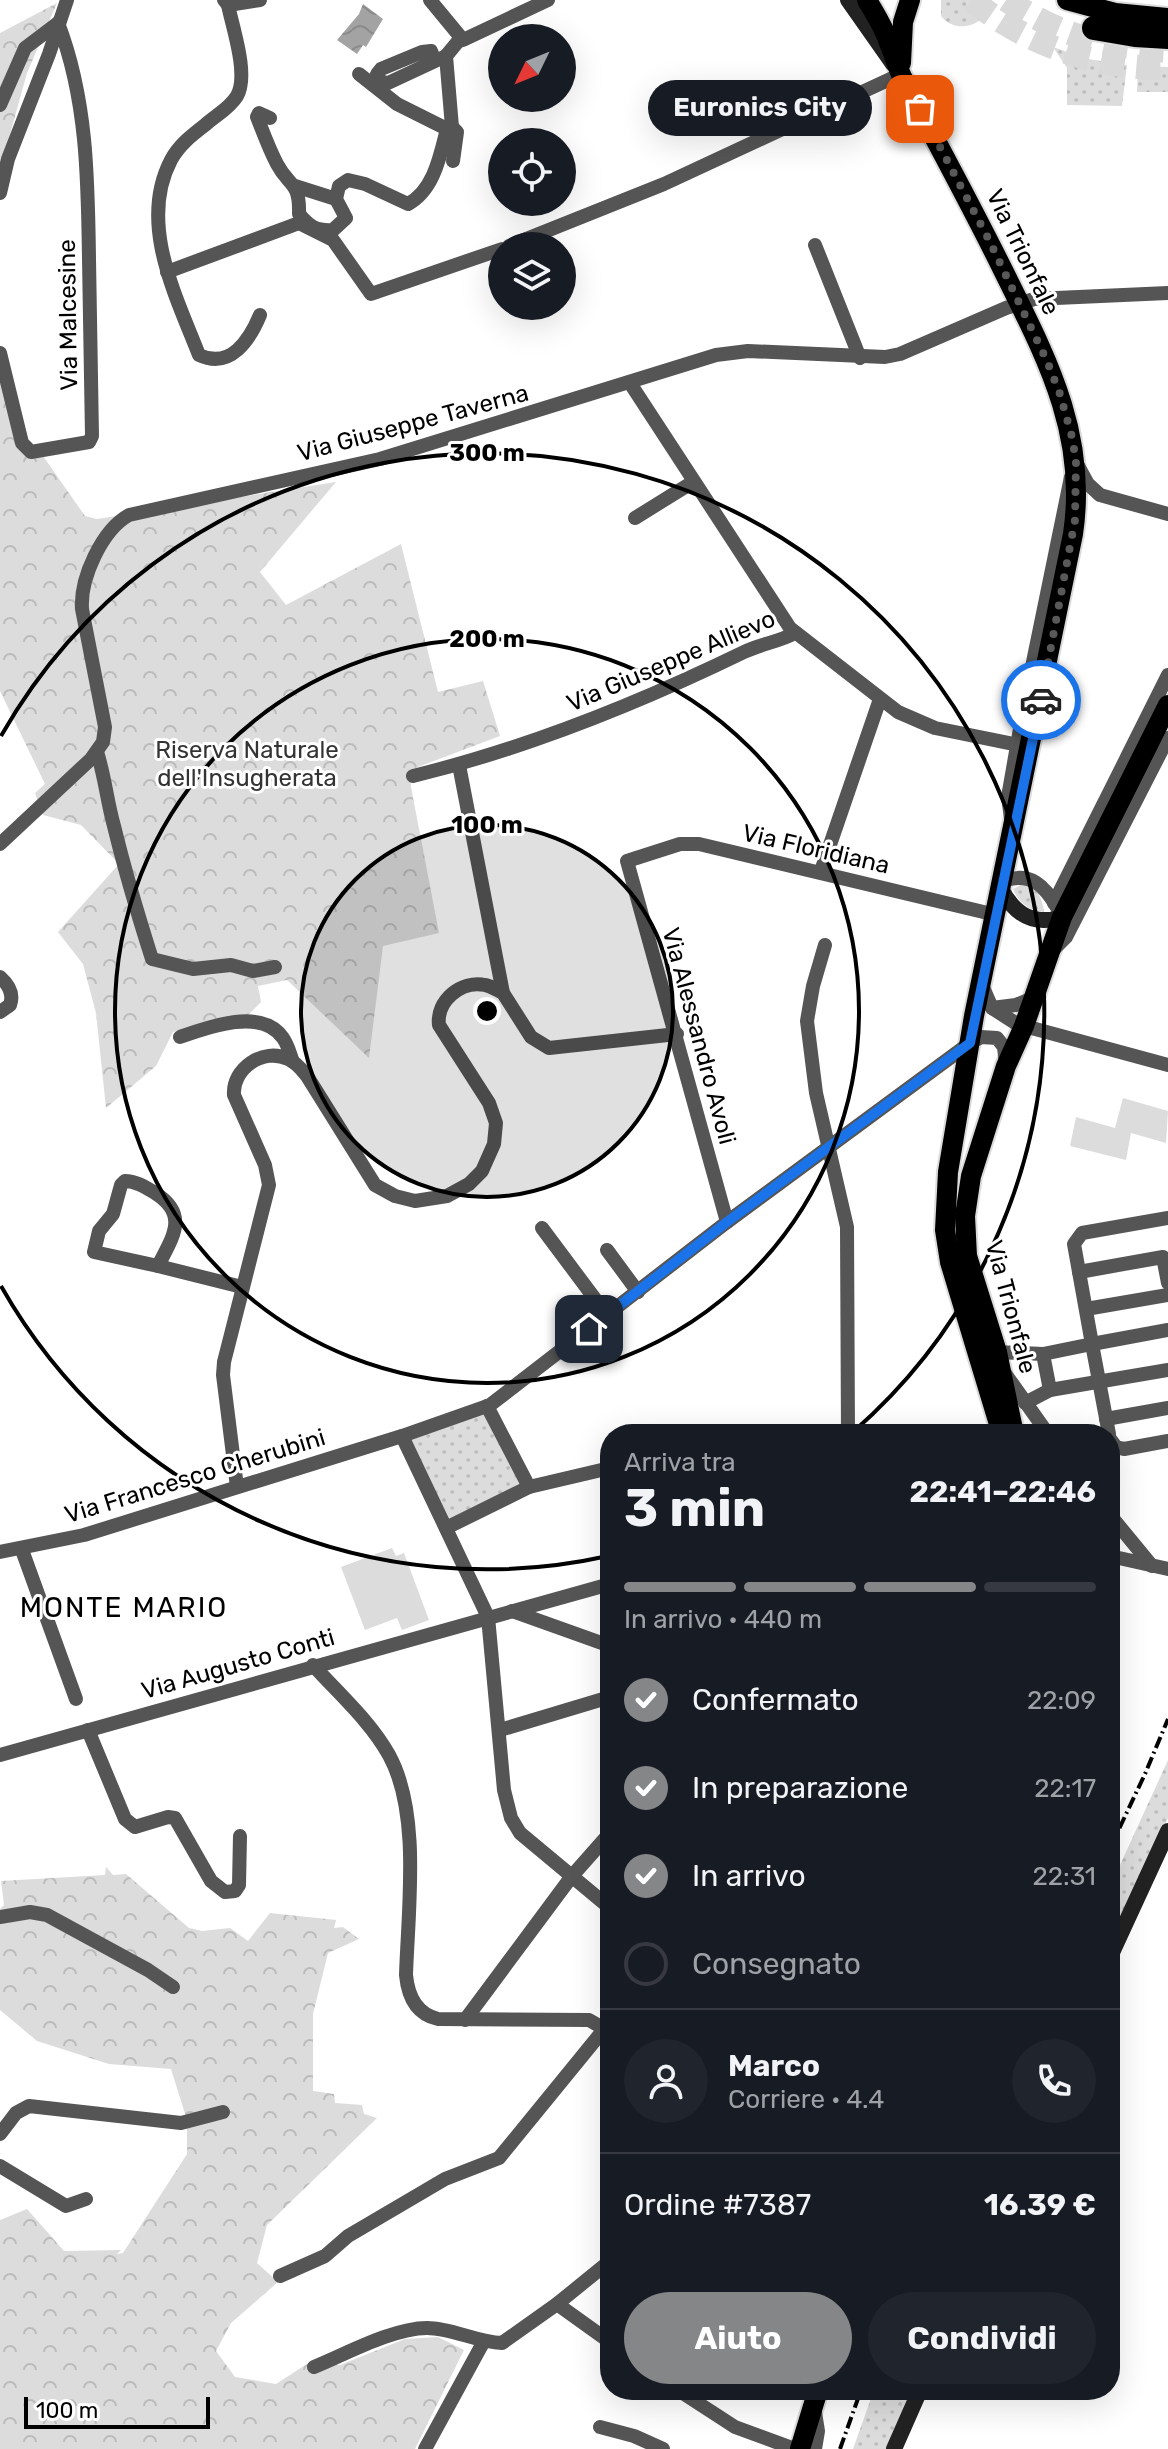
<!DOCTYPE html>
<html lang="it">
<meta charset="utf-8">
<style>
body{margin:0;font-family:Rubik,sans-serif;background:#20242c;color:#f1f3f6;height:100vh;display:flex;flex-direction:column;font-size:30px;white-space:nowrap}
*{box-sizing:border-box;margin:0}
p{font-size:26px;color:#9ea1a6}
.icon{flex:none;width:44px;height:44px;fill:none;stroke:currentColor;stroke-width:2;stroke-linecap:round;stroke-linejoin:round}
.map{position:relative;flex:1;overflow:hidden}
.sheet{position:absolute;left:600px;top:1424px;width:520px;height:976px;display:flex;flex-direction:column;background:#171b24;border-radius:32px;box-shadow:0 8px 32px #0002}
.sheet>*{flex:none}
.needle{width:52px;rotate:227deg}
.controls{position:absolute;left:488px;top:24px;display:grid;gap:16px}
.controls a{display:grid;place-items:center;width:88px;height:88px;border-radius:50%;background:#171b24;box-shadow:0 8px 32px #0002;font-size:40px}
.scale{position:absolute;left:24px;bottom:20px;width:186px;box-sizing:border-box;padding-left:8px;border:4px solid #000;border-top:0;font-size:22px;line-height:28px;white-space:nowrap;color:#000;-webkit-text-stroke:6px #fff;paint-order:stroke}
.pin{position:absolute;display:grid;place-items:center;width:68px;height:68px;color:#fff;margin:-34px;border-radius:16px;box-shadow:0 4px 12px #0006}
.courier{position:absolute;display:grid;place-items:center;width:80px;height:80px;margin:-40px;border:6px solid #1a73e8;border-radius:50%;background:#fff;color:#222;box-shadow:0 2px 10px #0007}
.bubble{position:absolute;height:56px;border-radius:28px;background:#171b24;box-shadow:0 8px 32px #0002;font-size:26px;font-weight:700;line-height:56px;text-align:center}
.overview em{font-style:normal;font-weight:700}
.overview div{display:flex;flex-direction:column-reverse}
.overview{display:flex;align-items:center;justify-content:space-between;height:136px;padding:0 24px}
h1{font-size:52px;font-weight:700;line-height:60px}
.bar{display:grid;grid-template-columns:repeat(4,1fr);gap:12px 8px;align-content:center;height:96px;padding:0 24px}
.bar i{height:10px;border-radius:6px;background:#363941}
.bar .on{background:#858687}
.bar p{grid-column:span 4}
.line{display:flex;align-items:center;gap:20px;padding:0 24px;border-top:2px solid #363941}
.line div{flex:1}
.round{display:grid;place-items:center;flex:none;width:84px;height:84px;border-radius:42px;background:#20242c}
ol{padding:0 24px;list-style:none}
li{display:flex;align-items:center;gap:24px;height:88px}
li p{margin-inline-start:auto}
li .icon{padding:8px;border-radius:50%;background:#858687;color:#fff;stroke-width:4}
li:last-child{color:#9ea1a6}
li i{width:44px;height:44px;border:4px solid #363941;border-radius:50%}
.button{display:flex;gap:16px;margin-top:auto;padding:16px 24px}
.button a{flex:1;height:92px;border-radius:48px;background:#858687;color:#fff;font-size:32px;font-weight:700;line-height:92px;text-align:center}
.button a+a{background:#20242c;color:#f1f3f6}
.map>svg:first-child{display:block}
.grass{fill:url(#grass-dots)}
.forest{fill:url(#forest-crowns)}
.pitch{fill:#dcdcdc}
.water{fill:url(#water-waves)}
.lines{fill:none;stroke-linecap:round;stroke-linejoin:round}
.highway-tunnel{stroke:#d9d9d9;stroke-width:24;stroke-dasharray:24 12;stroke-linecap:butt}
.primary-casing{stroke:#dbdbdb;stroke-width:24}
.highway-casing{stroke:#dbdbdb;stroke-width:28}
.street{stroke:#555;stroke-width:14}
.secondary{stroke:#222;stroke-width:16}
.primary{stroke:#000;stroke-width:20}
.highway{stroke:#000;stroke-width:24}
.rail{stroke:#000;stroke-width:4;stroke-dasharray:12 4 2 4;stroke-linecap:butt}
.done{stroke:#595959;stroke-width:8;stroke-dasharray:0 14.4}
.route{stroke:#1a73e8;stroke-width:10}
.ring{fill:none;stroke:#000;stroke-width:4}
.labels{text-anchor:middle;stroke-width:6;stroke-linejoin:round;paint-order:stroke}
.street-label{font-size:24px;fill:#000;stroke:#fff}
.park-label{font-size:24px;fill:#333;stroke:#fff}
.quarter-label{font-size:28px;letter-spacing:2px;fill:#000;stroke:#fff}
.centre{fill:#000;stroke:#fff;stroke-width:4}
.ring-label{font-size:24px;text-anchor:middle;font-weight:bold;fill:#000;stroke:#fff;stroke-width:6;stroke-linejoin:round;paint-order:stroke}
</style>
<div class="map">
<svg width="1168" height="2449" viewBox="0 0 1168 2449">
<defs>
<pattern id="grass-dots" width="8" height="8" patternUnits="userSpaceOnUse" patternTransform="scale(2)"><rect width="8" height="8" fill="#dcdcdc"/><path d="M2 2h.1M6 6h.1" fill="none" stroke="#bbb" stroke-width="1.8" stroke-linecap="round"/></pattern>
<pattern id="forest-crowns" width="20" height="18" patternUnits="userSpaceOnUse" patternTransform="scale(2)"><rect width="20" height="18" fill="#dcdcdc"/><path d="M2 6a3 3 0 1 1 6 0M12 15a3 3 0 1 1 6 0" fill="none" stroke="#bbb"/></pattern>
<pattern id="water-waves" width="16" height="10" patternUnits="userSpaceOnUse" patternTransform="scale(2)"><rect width="16" height="10" fill="#a3a3a3"/><path d="M0 5q4-4 8 0t8 0" fill="none" stroke="#8b8b8b"/></pattern>
</defs>
<rect width="100%" height="100%" fill="#fff"/>
<!-- grass -->
<g class="grass">
<path d="M941,0H989C990,25 956,36 941,16Z"/>
<path d="M1053,47L1088,59L1127,65L1122,106L1067,105V68Z"/>
<path d="M1138,66L1168,67V92H1137Z"/>
<path d="M1021,885C1039,885 1042,900 1045,914C1030,910 1019,904 1013,889Z"/>
<path d="M485,1414L521,1487L449,1521L408,1441Z"/>
<path d="M1168,1760V1818L1110,1948V1887Z"/>
<path d="M874,2390H911L886,2449H853Z"/>
</g>
<!-- forest -->
<g class="forest">
<path d="M57,3L27,73L0,170V33Z"/>
<path d="M0,379L16,446L43,456L85,516L97,519L336,482L260,572L286,605L401,544L438,692L483,681L500,736L410,770L411,787L439,933L383,946L369,1058L287,980L258,986L261,1002L248,1015L173,1032L156,1066L106,1108L96,1013L83,964L58,932L119,864L81,825L43,815L35,793L45,784L0,691Z"/>
<path d="M106,1867L113,1875L126,1874L189,1928L202,1931L230,1928L248,1941L270,1913L336,1920L334,1928L343,1927L359,1939L328,1953L313,2014V2091L334,2094L335,2103L362,2105L364,2114L377,2118L267,2225L257,2263L278,2282L231,2323L216,2351L235,2377L276,2384L310,2362L340,2365L405,2339L438,2337L464,2350L415,2449H0V2220L27,2209L64,2251L121,2250L117,2254L123,2253L187,2154V2120L171,2069L109,2064L37,2041L0,2010V1909L4,1905L1,1881L105,1875Z"/>
</g>
<!-- pitch -->
<g class="pitch">
<path d="M1123,1098L1168,1111L1166,1143L1131,1133L1126,1160L1070,1146L1076,1117L1115,1128Z"/>
<path d="M392,1548L396,1556L404,1553L429,1620L402,1630L397,1618L365,1630L341,1567Z"/>
</g>
<!-- water -->
<path class="water" d="M363,4L383,19L366,47L363,45L357,54L337,40L359,14Z"/>
<g class="lines">
<!-- highway-tunnel -->
<g class="highway-tunnel">
<path d="M972,0C1026,45 1098,69 1168,68"/>
<path d="M1006,0C1062,36 1101,47 1168,51"/>
</g>
<!-- primary casing -->
<g class="primary-casing">
<g id="primary">
<path d="M867,0C875,14 884,27 889,43C894,54 897,66 902,77C936,141 971,205 1003,270C1046,357 1088,434 1073,534L974,1016L948,1172L945,1230L950,1262L1002,1434"/>
<path d="M1067,0L1115,13L1168,18"/>
<path d="M901,63L903,22L910,0"/>
<path d="M1014,1434L997,1352L967,1256L965,1216L971,1176L1006,1066L1024,1026L1062,917L1168,705"/>
<path d="M800,2449L818,2390"/>
</g>
</g>
<!-- highway casing -->
<g class="highway-casing">
<path id="highway" d="M1094,28L1135,35L1168,37"/>
</g>
<!-- street -->
<g class="street">
<path d="M224,0L228,5C233,29 249,75 237,96C230,108 215,116 205,125C192,135 179,145 171,160C138,223 176,296 199,355C231,370 250,339 260,315"/>
<path d="M430,0L463,40L548,0"/>
<path d="M228,5L260,0"/>
<path d="M435,61L431,51L422,52L381,69L377,74L379,81L388,83L446,56"/>
<path d="M359,74L397,104L447,129L452,127L446,56L460,39"/>
<path d="M0,105L25,48L58,23"/>
<path d="M270,118L259,113L257,117C263,132 269,149 277,164C289,187 300,181 299,214C310,227 316,231 333,230L346,218L336,199L339,186L348,180L365,184L408,204C434,190 440,156 447,129"/>
<path d="M452,127L457,132L453,161"/>
<path d="M295,186L336,199"/>
<path d="M0,193L8,159L49,54L67,0"/>
<path d="M815,245L860,358"/>
<path d="M509,246L664,184L901,74"/>
<path d="M167,272L299,223L333,240L371,294L502,249"/>
<path d="M0,353L22,443L31,452L89,442L92,436C91,377 90,318 89,259C88,179 87,98 58,23"/>
<path d="M630,383L790,628L898,712L935,728L1018,745"/>
<path d="M1076,462L1088,484L1100,495L1168,514"/>
<path d="M635,518L693,482"/>
<path d="M97,752C105,777 107,801 114,826C125,871 138,915 152,959L193,969L231,965L253,971L275,967"/>
<path d="M459,765L503,993"/>
<path d="M413,776C528,748 637,704 744,652C760,644 779,642 795,633"/>
<path d="M1011,818L1008,797L1024,706L1071,477"/>
<path d="M0,844L91,759L103,742L105,727L82,609C80,578 102,530 129,515L380,459L716,355L748,351L885,357L900,354L1006,308L1034,299L1168,293"/>
<path d="M821,871L880,699"/>
<path d="M1003,881C1031,871 1045,886 1058,909"/>
<path d="M1054,903L1168,675"/>
<path d="M825,945L813,986L807,1021L816,1093L847,1227L848,1434"/>
<path d="M1052,951L1066,937L1168,738"/>
<path d="M0,977C9,985 14,994 10,1005L0,1012"/>
<path d="M982,985L992,1008L1017,1024L1168,1065"/>
<path d="M992,1008L1016,1005L1033,998"/>
<path d="M180,1037C208,1027 262,1007 283,1038C288,1045 290,1054 293,1062"/>
<path d="M125,1181C136,1181 145,1187 155,1193C190,1215 172,1238 158,1266L94,1252L99,1231L113,1214L121,1185Z"/>
<path d="M727,1222L627,861L680,844H699L996,915"/>
<path d="M542,1228L607,1315"/>
<path d="M607,1250L638,1292"/>
<path d="M158,1266L242,1287"/>
<path d="M1079,1272L1163,1257L1168,1283"/>
<path d="M1086,1309L1168,1295"/>
<path d="M997,1352L1043,1354"/>
<path d="M1004,1372L1048,1434"/>
<path d="M1050,1390L1168,1370"/>
<path d="M1025,1403L1050,1390L1043,1354L1092,1344L1074,1244L1082,1233L1168,1218"/>
<path d="M487,1406L529,1487"/>
<path d="M1106,1419L1168,1408"/>
<path d="M1109,1434L1092,1344L1168,1330"/>
<path d="M402,1436L488,1617L504,1790L511,1818L520,1833L610,1908"/>
<path d="M1110,1439L1116,1447L1124,1449L1168,1441"/>
<path d="M237,1487L223,1375L224,1362L269,1185L265,1165L234,1095C232,1069 263,1047 288,1059C296,1062 302,1070 307,1076L375,1185L395,1196L415,1201L447,1196L469,1184L482,1171L494,1144L496,1123L489,1103L439,1025C436,1001 461,980 485,985C491,986 497,990 503,993L531,1037L549,1048L677,1034"/>
<path d="M1110,1515L1152,1566"/>
<path d="M446,1528L529,1487L610,1468"/>
<path d="M22,1550L76,1699"/>
<path d="M0,1552L84,1535L402,1436L490,1405L727,1222L970,1043L981,1037L997,1038L1004,1047L1006,1065"/>
<path d="M1110,1556L1168,1569"/>
<path d="M512,1611L610,1646"/>
<path d="M313,1665C339,1694 370,1721 389,1755C421,1813 408,1910 406,1975C408,1996 416,2014 438,2019L589,2020L610,2032"/>
<path d="M88,1730L125,1819L135,1827L168,1817L175,1818L211,1881L225,1892L235,1891L239,1885L240,1836"/>
<path d="M500,1730L610,1697"/>
<path d="M0,1755L610,1584"/>
<path d="M0,1917L30,1912L47,1915L148,1970L173,1987"/>
<path d="M465,2020L572,1876L610,1833"/>
<path d="M0,2134L16,2113L29,2106L181,2123L223,2112"/>
<path d="M0,2166L66,2206L86,2199"/>
<path d="M280,2276L325,2256L348,2236L445,2179L499,2158L610,2022"/>
<path d="M557,2304L610,2342"/>
<path d="M314,2367C346,2354 393,2328 427,2328C452,2328 476,2342 502,2343L557,2304L610,2261"/>
<path d="M678,2390L735,2427L795,2449"/>
<path d="M814,2406L818,2431L815,2449"/>
<path d="M600,2427L634,2436L663,2449"/>
<path d="M425,2449L484,2341"/>
</g>
<!-- secondary -->
<g class="secondary">
<path d="M848,0L893,64"/>
<path d="M1001,889C1015,915 1034,926 1062,917"/>
<path d="M1110,1957L1168,1831"/>
<path d="M894,2449L920,2390"/>
</g>
<!-- primary -->
<use href="#primary" class="primary"/>
<!-- highway -->
<use href="#highway" class="highway"/>
<!-- rail -->
<g class="rail">
<path d="M1110,1848L1145,1774L1168,1719"/>
<path d="M840,2449L861,2390"/>
</g>
</g>
<g class="lines">
<!-- done -->
<path class="done" d="M920,109L988,238L1047,361L1060,394L1072,437L1076,461L1075,520L1041,700"/>
<!-- route -->
<path class="route" d="M589,1329L727,1222L970,1043L1041,700"/>
</g>
<!-- distance rings -->
<circle cx="487" cy="1011" r="186" fill="#000" fill-opacity=".12"/>
<g class="ring">
<circle cx="487" cy="1011" r="186"/>
<circle cx="487" cy="1011" r="372"/>
<path d="M608 1556A558 558 0 0 1 1 1286M1 736A558 558 0 1 1 853 1432"/>
</g>
<g class="labels">
<!-- street labels -->
<g class="street-label">
<text transform="translate(1023 252) rotate(64)" y="8">Via Trionfale</text>
<text transform="translate(68 315) rotate(-91)" y="8">Via Malcesine</text>
<text transform="translate(413 423) rotate(-15)" y="8">Via Giuseppe Taverna</text>
<text transform="translate(671 661) rotate(-23)" y="8">Via Giuseppe Allievo</text>
<text transform="translate(816 849) rotate(13)" y="8">Via Floridiana</text>
<text transform="translate(699 1036) rotate(75)" y="8">Via Alessandro Avoli</text>
<text transform="translate(1011 1307) rotate(75)" y="8">Via Trionfale</text>
<text transform="translate(195 1476) rotate(-17)" y="8">Via Francesco Cherubini</text>
<text transform="translate(238 1664) rotate(-16)" y="8">Via Augusto Conti</text>
</g>
<!-- park labels -->
<g class="park-label">
<text x="247" y="758">Riserva Naturale<tspan x="247" dy="28">dell'Insugherata</tspan></text>
</g>
<!-- quarter labels -->
<g class="quarter-label">
<text x="124" y="1617">MONTE MARIO</text>
</g>
</g>
<circle cx="487" cy="1011" r="12" class="centre"/>
<g class="ring-label">
<text x="487" y="461">300 m</text>
<text x="487" y="647">200 m</text>
<text x="487" y="833">100 m</text>
</g>
</svg>
<div class="controls">
<a><svg class="needle" viewBox="-14 -14 28 28"><path d="M0-13l5 13h-10z" fill="#e53935"/><path d="M0 13l5-13h-10z" fill="#9ea1a6"/></svg></a>
<a><svg class="icon" aria-label="locate" viewBox="0 0 24 24"><circle cx="12" cy="12" r="6"/><path d="M12 2v4M12 18v4M2 12h4M18 12h4"/></svg></a>
<a><svg class="icon" aria-label="layers" viewBox="0 0 24 24"><path d="M12 4l9 5-9 5-9-5zM3 14l9 5 9-5"/></svg></a>
</div>
<div class="scale">100 m</div>
<div class="pin" style="left:920px;top:109px;background:#ea580c"><svg class="icon" aria-label="bag" viewBox="0 0 24 24"><path d="M5 8h14l-1 12H6zM9 8a3 3 0 0 1 6 0"/></svg></div>
<div class="pin" style="left:589px;top:1329px;background:#1f2937"><svg class="icon" aria-label="home" viewBox="0 0 24 24"><path d="M3 11l9-7 9 7M6 9v11h12V9"/></svg></div>
<div class="courier" style="left:1041px;top:700px"><svg class="icon" aria-label="car" viewBox="0 0 24 24"><path d="M5 17H2v-5l4-1 3-4h7l3 4 3 1v5h-3M9 17h6M6 11h13"/><circle cx="7" cy="17" r="2"/><circle cx="17" cy="17" r="2"/></svg></div>
<div class="bubble" style="left:648px;top:80px;width:224px">Euronics City</div>
<section class="sheet">
<div class="overview"><div><h1>3 min</h1><p>Arriva tra</p></div><em>22:41–22:46</em></div>
<div class="bar"><i class="on"></i><i class="on"></i><i class="on"></i><i></i><p>In arrivo · 440 m</p></div>
<ol>
<li><svg class="icon" aria-label="check" viewBox="0 0 24 24"><path d="M5 12l5 5 9-10"/></svg>Confermato<p>22:09</p></li>
<li><svg class="icon" aria-label="check" viewBox="0 0 24 24"><path d="M5 12l5 5 9-10"/></svg>In preparazione<p>22:17</p></li>
<li><svg class="icon" aria-label="check" viewBox="0 0 24 24"><path d="M5 12l5 5 9-10"/></svg>In arrivo<p>22:31</p></li>
<li><i></i>Consegnato</li>
</ol>
<div class="line" style="height:144px"><a class="round"><svg class="icon" aria-label="person" viewBox="0 0 24 24"><circle cx="12" cy="8" r="4"/><path d="M4 21q1-7 8-7t8 7"/></svg></a><div><b>Marco</b><p>Corriere · 4.4</p></div><a class="round"><svg class="icon" aria-label="phone" viewBox="0 0 24 24"><path d="M5 4h4l2 5-3 2q2 4 5 5l2-3 5 2v4C11 20 4 13 5 4z"/></svg></a></div>
<div class="line" style="height:104px"><div>Ordine #7387</div><b>16.39 €</b></div>
<div class="button"><a>Aiuto</a><a>Condividi</a></div>
</section>
</div>
